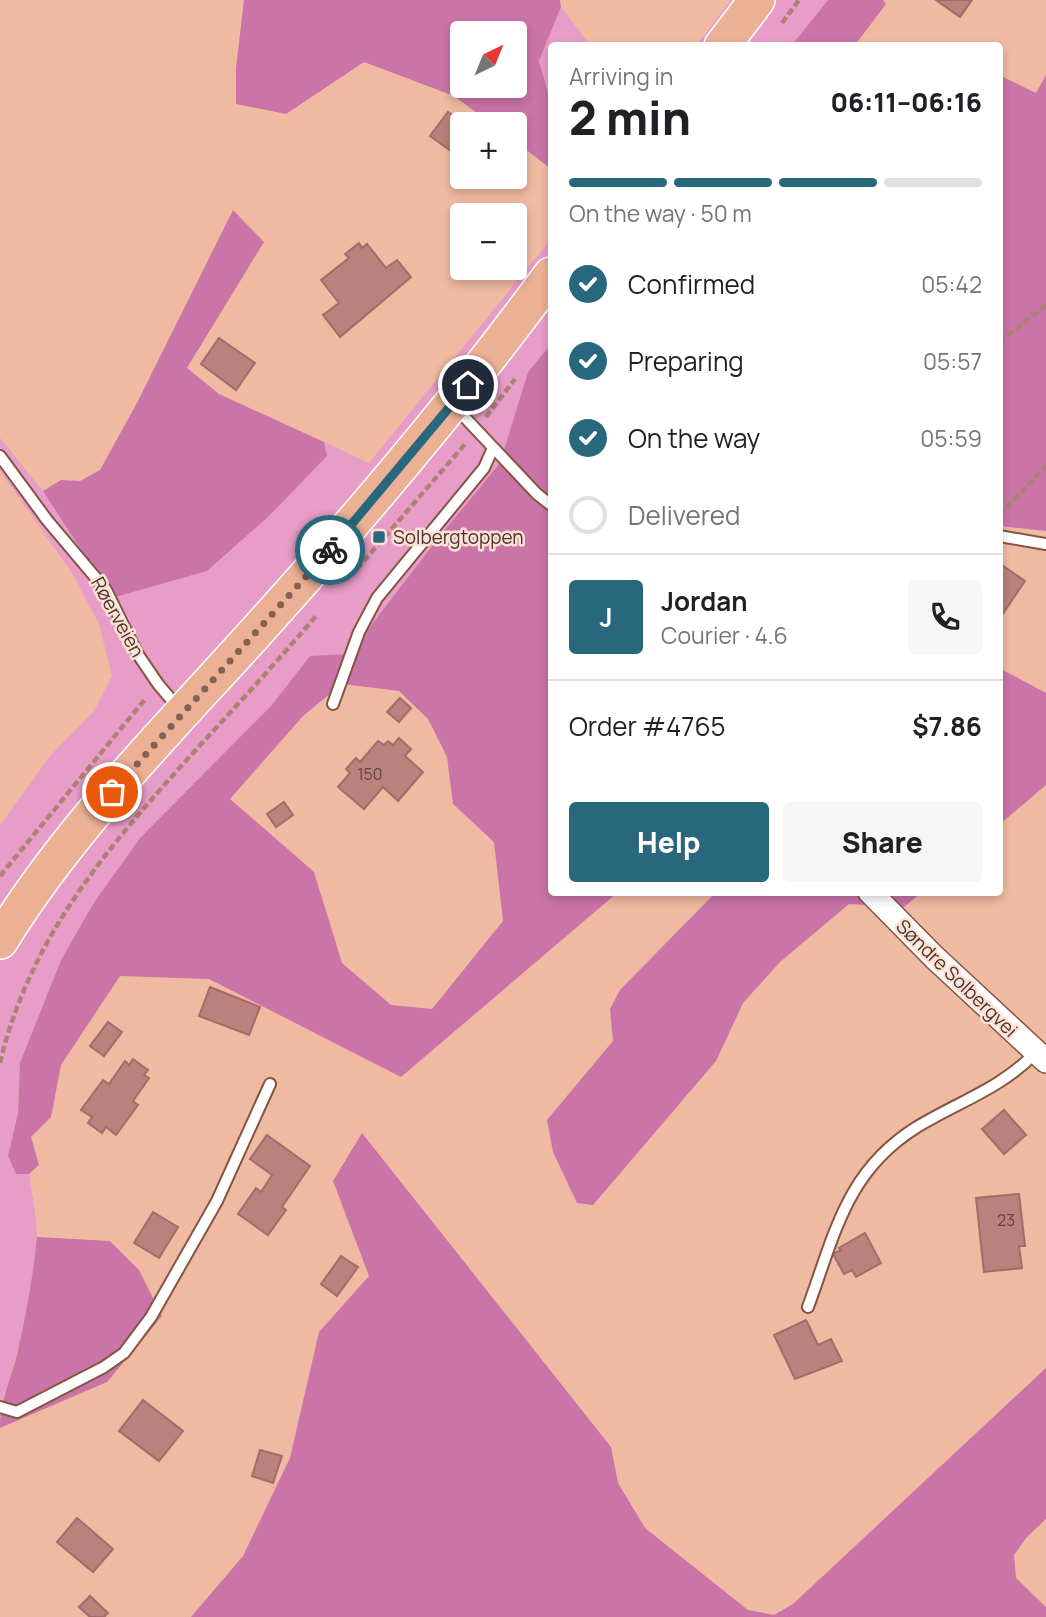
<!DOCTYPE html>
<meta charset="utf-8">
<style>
body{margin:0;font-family:Manrope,sans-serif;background:#f6f6f6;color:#202124;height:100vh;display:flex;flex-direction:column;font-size:26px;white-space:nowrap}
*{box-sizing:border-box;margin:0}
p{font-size:23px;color:#757577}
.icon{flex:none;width:38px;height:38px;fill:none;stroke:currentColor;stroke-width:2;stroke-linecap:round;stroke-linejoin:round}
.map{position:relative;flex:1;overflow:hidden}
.side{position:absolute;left:548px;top:42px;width:455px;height:854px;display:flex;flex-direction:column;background:#fff;border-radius:7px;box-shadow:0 4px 10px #0003}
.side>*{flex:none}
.needle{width:46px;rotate:43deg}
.tools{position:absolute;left:450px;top:21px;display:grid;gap:14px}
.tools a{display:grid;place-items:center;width:77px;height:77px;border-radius:7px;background:#fff;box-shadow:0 4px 10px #0003;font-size:35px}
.pin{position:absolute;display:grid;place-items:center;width:60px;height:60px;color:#fff;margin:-30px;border:4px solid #fff;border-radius:50%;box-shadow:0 2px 7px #0007}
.courier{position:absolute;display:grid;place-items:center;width:70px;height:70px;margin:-35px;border:5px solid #28677c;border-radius:50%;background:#fff;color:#222;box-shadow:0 2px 9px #0007}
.overview em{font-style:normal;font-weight:800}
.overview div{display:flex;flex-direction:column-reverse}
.overview{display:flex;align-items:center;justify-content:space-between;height:119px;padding:0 21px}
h1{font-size:46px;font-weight:800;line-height:52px}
.bar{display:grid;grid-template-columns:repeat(4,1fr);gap:10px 7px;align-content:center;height:84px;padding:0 21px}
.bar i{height:9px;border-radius:5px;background:#e0e0e0}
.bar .selected{background:#28677c}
.bar p{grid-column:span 4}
.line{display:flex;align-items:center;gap:18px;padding:0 21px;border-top:2px solid #e0e0e0}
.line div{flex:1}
.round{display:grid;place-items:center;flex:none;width:74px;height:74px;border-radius:7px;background:#f6f6f6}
ol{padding:0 21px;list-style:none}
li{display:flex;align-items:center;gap:21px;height:77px}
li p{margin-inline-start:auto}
li .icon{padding:7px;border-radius:50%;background:#28677c;color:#fff;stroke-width:4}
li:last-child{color:#757577}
li i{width:38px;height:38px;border:4px solid #e0e0e0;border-radius:50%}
.button{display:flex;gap:14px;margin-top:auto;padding:14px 21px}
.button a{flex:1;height:80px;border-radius:7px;background:#28677c;color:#fff;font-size:28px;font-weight:800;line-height:80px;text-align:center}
.button a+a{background:#f6f6f6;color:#202124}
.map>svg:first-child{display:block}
.green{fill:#e89cc8}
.forest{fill:#ca74a8;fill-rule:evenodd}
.building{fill:#ba817d;stroke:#a36c68;stroke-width:2}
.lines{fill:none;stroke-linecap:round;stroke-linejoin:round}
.lane-casing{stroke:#855541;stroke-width:14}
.street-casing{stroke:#855541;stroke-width:26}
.primary-casing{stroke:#fff;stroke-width:38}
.path{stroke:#ac8371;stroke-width:4.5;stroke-dasharray:7 3.5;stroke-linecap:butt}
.lane{stroke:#fff;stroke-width:10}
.street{stroke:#fff;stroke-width:23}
.primary{stroke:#ecb095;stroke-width:35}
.done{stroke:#836254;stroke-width:7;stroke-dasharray:0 12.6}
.route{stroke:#28677c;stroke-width:9}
.poi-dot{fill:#28677c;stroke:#fee1d5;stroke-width:2.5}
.labels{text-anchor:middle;stroke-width:5;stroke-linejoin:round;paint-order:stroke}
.number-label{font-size:16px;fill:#65463f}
.poi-label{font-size:19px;fill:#49332a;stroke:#fee1d5;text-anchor:start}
.street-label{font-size:19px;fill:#49332a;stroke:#fee1d5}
</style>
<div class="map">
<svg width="1046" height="1617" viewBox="0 0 1046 1617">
<rect width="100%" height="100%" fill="#f0b9a2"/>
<!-- green -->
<g class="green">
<path d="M731,0H828L792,45L696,46Z"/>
<path d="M561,7L590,45L551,46V103L539,61Z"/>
<path d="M551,239V344L528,372L500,463L439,537L349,654L310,657L271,706L140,838L93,904L61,960L20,1063L18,1113L8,1156L16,1174H29C32,1195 37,1217 37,1238C36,1296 18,1352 0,1406V825L51,755L94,711L112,676L99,624L71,571L0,471V438L43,491L112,598L207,571L268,517L326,456L324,442L369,463Z"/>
</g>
<!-- forest -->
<g class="forest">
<path d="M244,0H560L561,7L539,61L551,103V169L515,141L514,124H492L454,96L364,62L286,114L236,104V68ZM462,33H514V86H462Z"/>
<path d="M828,0H883L886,4L855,45H792Z"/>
<path d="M999,75L1036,93L1046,75V531L999,526Z"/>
<path d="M233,210L264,242L187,368L219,394L324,442L327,456L268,517L207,571L112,598L43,491L61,480L80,481L100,470L138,401Z"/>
<path d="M551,344V892L617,893L401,1077L209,979L120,976L61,1065L51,1117L31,1137L39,1165L29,1174H16L8,1156L18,1113L20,1063L61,960L93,904L140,838L271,706L310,656L349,654L439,537L500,463L528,372ZM342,684L399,691L428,719L447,757L453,804L494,842L503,921L432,1009L391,1005L342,963L314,872L230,799L303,716Z"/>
<path d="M999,668L1046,693V785L999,825Z"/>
<path d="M715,893H921L904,907L849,904L780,962L743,1003L716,1061L593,1205L577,1203L553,1152L547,1120L613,1041L610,1009L620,990Z"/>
<path d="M362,1133L611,1447L618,1483L645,1528L748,1610L774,1615L793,1604L1046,1368V1519L1026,1538L1014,1555L1016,1578L1046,1607V1617H191L243,1556L290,1458L319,1332L369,1276L333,1181Z"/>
<path d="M37,1237L110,1241L139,1270L162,1316L107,1382L0,1428C0,1400 10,1381 17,1355C26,1315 33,1278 37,1237Z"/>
</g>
<!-- building -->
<g class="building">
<path d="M936,0H972L960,17Z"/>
<path d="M448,112L465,124H462V159L430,136Z"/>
<path d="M359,243L362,248L367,244L386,268L397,260L411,277L340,337L323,315L339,303L321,280L349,258L345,254Z"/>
<path d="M219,338L255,363L236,390L201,364Z"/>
<path d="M999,563L1025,581L1000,618L999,617Z"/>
<path d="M400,698L411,708L399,722L387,712Z"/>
<path d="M399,738L411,749L405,756L423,772L398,801L383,787L364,809L338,787L350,773L346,769L356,758L360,762L378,741L384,745L388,741L393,745Z"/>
<path d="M284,802L293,815L276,827L267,814Z"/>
<path d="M210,987L260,1007L249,1035L199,1016Z"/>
<path d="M108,1022L122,1032L104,1056L90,1046Z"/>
<path d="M133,1059L148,1070L144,1075L149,1078L133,1101L138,1105L116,1135L106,1127L102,1133L88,1123L92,1117L81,1110L103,1080L109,1084L125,1061L129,1065Z"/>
<path d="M1004,1110L1026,1135L1004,1154L982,1129Z"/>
<path d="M267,1135L310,1166L282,1207L286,1210L268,1235L238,1214L256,1188L261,1192L272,1175L250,1159Z"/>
<path d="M1019,1194L1025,1246H1019L1022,1268L984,1272L976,1198Z"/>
<path d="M153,1212L178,1227L159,1258L134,1243Z"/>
<path d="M865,1233L881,1263L856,1277L852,1270L844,1274L833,1254L841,1250L839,1248Z"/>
<path d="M341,1256L358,1267L337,1296L321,1284Z"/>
<path d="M806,1320L818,1345L831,1339L842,1361L795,1379L774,1335Z"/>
<path d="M143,1400L183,1431L159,1461L119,1431Z"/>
<path d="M260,1450L282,1456L273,1483L252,1476Z"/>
<path d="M77,1518L113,1549L93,1572L57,1542Z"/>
<path d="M90,1596L108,1613L104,1617H90L79,1607Z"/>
</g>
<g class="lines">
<!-- lane casing -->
<g class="lane-casing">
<g id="lane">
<path d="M455,407L537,494L551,505"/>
<path d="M0,456L47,520L106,590L137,653L158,684L180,710"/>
<path d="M999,536L1046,544"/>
<path d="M333,704L359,632L377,598L484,468L493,448"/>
<path d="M808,1307C835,1234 846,1171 917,1127C958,1102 1002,1088 1035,1053"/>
<path d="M0,1407L17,1412L104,1367L124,1353L151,1317L217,1201L270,1084"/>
</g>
</g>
<!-- street casing -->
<g class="street-casing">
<path id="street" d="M870,892L934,957L1046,1061"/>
</g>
<!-- primary casing -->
<g class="primary-casing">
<g id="primary">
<path d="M722,46L757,0"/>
<path d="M0,941C70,827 168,730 257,631C361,516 460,399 551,275"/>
</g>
</g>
<!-- path -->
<g class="path">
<path d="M782,23L799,0"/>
<path d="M999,342L1046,305"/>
<path d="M486,417L515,379"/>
<path d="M999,515L1046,466"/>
<path d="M357,569L466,443"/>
<path d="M0,876L146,698"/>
<path d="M0,1063C31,932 115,839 203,742C242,700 280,658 317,615"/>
</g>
<!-- lane -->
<use href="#lane" class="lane"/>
<!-- street -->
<use href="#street" class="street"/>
<!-- primary -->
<use href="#primary" class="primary"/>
</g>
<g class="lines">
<!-- done -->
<path class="done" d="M112,792L330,550"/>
<!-- route -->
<path class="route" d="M330,550L468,385"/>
</g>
<!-- markers -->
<rect class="poi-dot" x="372" y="530" width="14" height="14" rx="3.5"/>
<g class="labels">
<!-- number labels -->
<g class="number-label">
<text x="370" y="780">150</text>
<text x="1006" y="1226">23</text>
</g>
<!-- poi labels -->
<g class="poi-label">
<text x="393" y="544">Solbergtoppen</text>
</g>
<!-- street labels -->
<g class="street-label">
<text transform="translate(118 617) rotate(61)" y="7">Røerveien</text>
<text transform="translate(957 978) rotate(44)" y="7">Søndre Solbergvei</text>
</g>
</g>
</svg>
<div class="tools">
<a><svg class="needle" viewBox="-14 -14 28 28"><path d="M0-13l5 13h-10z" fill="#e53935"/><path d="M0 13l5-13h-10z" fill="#757577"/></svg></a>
<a>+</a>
<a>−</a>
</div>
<div class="pin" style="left:112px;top:792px;background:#ea580c"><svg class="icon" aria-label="bag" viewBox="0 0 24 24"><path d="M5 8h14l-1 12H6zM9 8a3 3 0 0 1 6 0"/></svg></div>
<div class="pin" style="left:468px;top:385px;background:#1f2937"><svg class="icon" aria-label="home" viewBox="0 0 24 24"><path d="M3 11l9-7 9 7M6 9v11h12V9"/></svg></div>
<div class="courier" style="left:330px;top:550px"><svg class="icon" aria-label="bike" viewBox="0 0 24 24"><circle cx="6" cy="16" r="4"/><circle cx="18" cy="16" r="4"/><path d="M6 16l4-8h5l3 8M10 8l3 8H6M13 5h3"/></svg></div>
<section class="side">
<div class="overview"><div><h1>2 min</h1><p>Arriving in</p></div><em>06:11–06:16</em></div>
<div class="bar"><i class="selected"></i><i class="selected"></i><i class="selected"></i><i></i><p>On the way · 50 m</p></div>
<ol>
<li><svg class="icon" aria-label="check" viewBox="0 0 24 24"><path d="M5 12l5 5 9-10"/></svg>Confirmed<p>05:42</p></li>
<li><svg class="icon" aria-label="check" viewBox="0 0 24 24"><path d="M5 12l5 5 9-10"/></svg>Preparing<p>05:57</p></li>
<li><svg class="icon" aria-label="check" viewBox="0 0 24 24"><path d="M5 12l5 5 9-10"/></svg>On the way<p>05:59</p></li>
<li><i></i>Delivered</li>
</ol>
<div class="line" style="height:126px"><b class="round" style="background:#28677c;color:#fff">J</b><div><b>Jordan</b><p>Courier · 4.6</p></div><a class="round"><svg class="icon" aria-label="phone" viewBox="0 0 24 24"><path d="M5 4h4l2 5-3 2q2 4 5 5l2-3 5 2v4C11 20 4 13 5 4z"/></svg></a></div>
<div class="line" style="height:91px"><div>Order #4765</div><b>$7.86</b></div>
<div class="button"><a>Help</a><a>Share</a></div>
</section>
</div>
